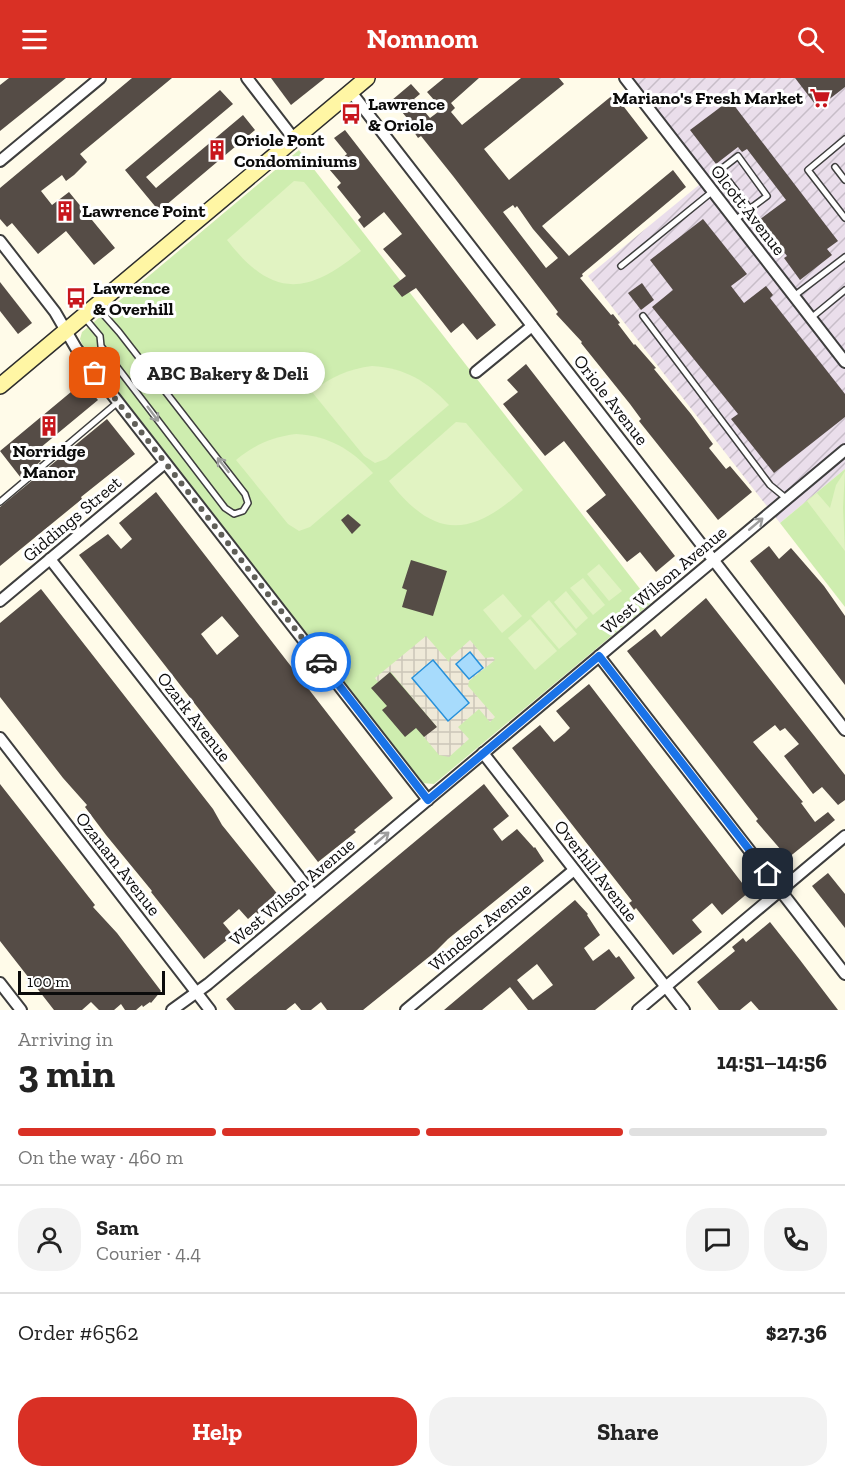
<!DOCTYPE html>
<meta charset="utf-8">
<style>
body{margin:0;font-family:"Zilla Slab",serif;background:#f2f2f2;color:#222;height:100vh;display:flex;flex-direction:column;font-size:22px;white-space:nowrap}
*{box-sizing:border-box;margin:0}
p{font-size:20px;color:#767676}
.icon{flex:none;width:33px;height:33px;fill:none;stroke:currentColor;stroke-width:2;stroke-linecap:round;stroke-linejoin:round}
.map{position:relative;height:932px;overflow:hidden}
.side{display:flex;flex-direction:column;background:#fff;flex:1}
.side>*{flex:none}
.scale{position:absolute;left:18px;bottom:15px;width:147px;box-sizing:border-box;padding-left:6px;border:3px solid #0b0b0b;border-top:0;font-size:16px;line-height:21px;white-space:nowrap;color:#0b0b0b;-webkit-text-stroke:4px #fff;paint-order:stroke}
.pin{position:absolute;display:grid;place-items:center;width:51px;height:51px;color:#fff;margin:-26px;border-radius:12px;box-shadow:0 3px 9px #0006}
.courier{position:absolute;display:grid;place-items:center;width:60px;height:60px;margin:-30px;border:4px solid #1a73e8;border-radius:50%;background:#fff;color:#222;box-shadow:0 2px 8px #0007}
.bubble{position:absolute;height:42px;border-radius:21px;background:#fff;box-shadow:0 3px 9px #0003;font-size:20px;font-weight:800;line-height:42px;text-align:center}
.overview em{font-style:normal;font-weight:800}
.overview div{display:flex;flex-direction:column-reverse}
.overview{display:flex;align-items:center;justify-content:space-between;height:102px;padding:0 18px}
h1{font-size:39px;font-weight:800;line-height:45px}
.bar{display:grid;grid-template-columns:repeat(4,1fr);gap:9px 6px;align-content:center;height:72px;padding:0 18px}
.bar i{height:8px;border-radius:4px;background:#e0e0e0}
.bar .on{background:#d93025}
.bar p{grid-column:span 4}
.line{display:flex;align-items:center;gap:15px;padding:0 18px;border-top:2px solid #e0e0e0}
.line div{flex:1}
.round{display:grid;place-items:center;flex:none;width:63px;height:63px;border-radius:24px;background:#f2f2f2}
.cta{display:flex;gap:12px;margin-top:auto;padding:12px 18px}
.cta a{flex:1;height:69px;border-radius:24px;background:#d93025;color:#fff;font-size:24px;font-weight:800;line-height:69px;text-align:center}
.cta a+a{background:#f2f2f2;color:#222}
header{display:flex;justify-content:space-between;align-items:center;height:78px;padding:0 18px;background:#d93025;color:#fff;font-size:27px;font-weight:800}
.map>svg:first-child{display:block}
.industrial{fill:url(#industrial-furrows)}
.park{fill:#ceedaf}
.pitch{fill:#e1f3c2}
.plaza{fill:url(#plaza-grid)}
.water{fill:#a7dbfc;stroke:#2791db;stroke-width:1.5}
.building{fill:#554c46;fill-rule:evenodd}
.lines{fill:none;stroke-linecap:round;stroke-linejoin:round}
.service-casing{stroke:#3e3e3e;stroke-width:8}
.minor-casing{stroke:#3e3e3e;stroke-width:14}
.secondary-casing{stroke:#2d2d2d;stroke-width:18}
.service{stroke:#fff;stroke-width:5}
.minor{stroke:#fff;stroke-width:10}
.secondary{stroke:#fff6a4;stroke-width:15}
.oneway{stroke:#9d9d9d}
.done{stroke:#605f59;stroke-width:6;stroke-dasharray:0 10.8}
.route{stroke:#1a73e8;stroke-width:8}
.labels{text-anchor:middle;stroke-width:6;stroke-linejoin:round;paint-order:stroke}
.poi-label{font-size:18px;font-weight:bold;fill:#0b0b0b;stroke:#fff;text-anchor:start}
.street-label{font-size:18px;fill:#0b0b0b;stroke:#fff}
</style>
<header><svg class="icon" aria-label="menu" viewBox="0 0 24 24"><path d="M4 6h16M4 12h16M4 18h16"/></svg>Nomnom<svg class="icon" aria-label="search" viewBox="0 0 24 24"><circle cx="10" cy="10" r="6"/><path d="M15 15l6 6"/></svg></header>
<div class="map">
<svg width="845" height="932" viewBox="0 0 845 932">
<defs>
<pattern id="industrial-furrows" width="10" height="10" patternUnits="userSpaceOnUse" patternTransform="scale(1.5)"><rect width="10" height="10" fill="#eadeeb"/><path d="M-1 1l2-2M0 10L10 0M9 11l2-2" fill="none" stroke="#c7bdc8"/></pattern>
<pattern id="plaza-grid" width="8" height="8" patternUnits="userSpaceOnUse" patternTransform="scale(1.5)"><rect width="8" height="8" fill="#efe9d8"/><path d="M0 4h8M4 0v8" fill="none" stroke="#ccc6b8"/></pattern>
</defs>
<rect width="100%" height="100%" fill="#fffbe9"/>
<!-- industrial -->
<path class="industrial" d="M628,0H845V391L780,445L588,198L705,102Z"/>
<!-- park -->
<g class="park">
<path d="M299,72L651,525L434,706L422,705L83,268L80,261L82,254Z"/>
<path d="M845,391V529L780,445Z"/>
</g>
<!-- pitch -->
<g class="pitch">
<path d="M294,103L304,104L361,173C306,218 272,220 227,162Z"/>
<path d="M372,288C405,290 427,303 449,327L386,381L375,385L364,378L312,314C330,299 349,291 372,288Z"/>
<path d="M456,344L466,345L523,412C470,460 434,461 389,403Z"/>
<path d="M296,356C329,358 351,371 373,395L310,449L299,453L288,446L236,382C254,367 272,359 296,356Z"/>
<path d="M845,393L843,430L845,473L807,423L817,415L830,430L836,407Z"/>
<path d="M599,486L622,513L609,523L587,496Z"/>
<path d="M583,500L605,527L593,537L570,510Z"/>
<path d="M566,513L588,540L576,551L554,524Z"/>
<path d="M503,516L522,538L502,555L483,532Z"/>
<path d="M549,522L577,556L559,571L531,538Z"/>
<path d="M530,541L557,573L535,592L508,560Z"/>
</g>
<!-- plaza -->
<path class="plaza" d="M426,558L449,584L450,580L470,562L485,580L493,579L495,582L469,603L468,608L495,639L490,644L479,631L458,649L469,661L449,679L439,677L424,659L436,648L391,594L378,604L375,600Z"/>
<!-- water -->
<g class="water">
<path d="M470,574L483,590L469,601L456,586Z"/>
<path d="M433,582L469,625L448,643L412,600Z"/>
</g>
<!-- building -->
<g class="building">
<path d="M9,0H66L0,53V7Z"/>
<path d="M132,0H172L80,76L87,84L74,97L66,103L62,97L41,113L52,127L69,114L115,170L94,187L66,153L38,176L12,145L7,149L0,141V110Z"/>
<path d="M271,0H325L291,27Z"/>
<path d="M444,0H479L451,25L455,30L451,34L462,47L521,0H559L564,6L484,71L509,102L614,16L648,60L542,148L569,178L673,92L686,109L582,196L583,198L580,200L611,237L613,236L620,245L618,246L634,267L635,266L656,290L654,291L691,336L713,366L709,370L726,391L730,388L752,414L718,442L639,343L641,341L630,326L581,265L582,264L556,236L558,234L453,98L421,58L418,60L414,54L417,52L392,22L411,6L420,16L414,21L430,40L442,31L427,14ZM513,127L515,130L517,128L533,151L558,180L546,190L503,134Z"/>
<path d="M795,0H845V9L818,30Z"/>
<path d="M220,12L233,26L146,99L156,110L243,37L255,52L159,133L125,92Z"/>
<path d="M730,22L838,163L827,171L832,177L800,202L784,180L787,178L759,142L786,122L747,71L742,74L738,69L716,86L690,52Z"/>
<path d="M345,52L496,247L477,262L463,245L451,255L416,210L402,219L393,208L406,198L383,171L402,156L384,134L364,150L358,142L361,139L337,109L341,105L329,91L347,76L334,60Z"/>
<path d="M703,141L747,196L731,208L744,225L766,208L773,217L770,220L845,316V339L774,395L731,341L738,336L652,229L673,212L650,182Z"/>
<path d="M0,204L32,245L18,256L0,233Z"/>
<path d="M642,205L654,222L641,232L628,215Z"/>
<path d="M526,286L675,478L656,494L640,474L627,484L586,433L606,417L564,363L545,378L503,326L518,314L507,302Z"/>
<path d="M83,304L98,322L34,375L41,383L21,400L0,373Z"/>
<path d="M107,341L135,376L81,419L82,421L0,488V429Z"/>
<path d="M156,414L393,720L354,752L356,754L318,784L79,477L108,456L121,471L132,461L119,445ZM222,538L239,558L217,577L201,556Z"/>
<path d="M348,436L361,447L352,456L341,442Z"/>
<path d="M769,468L779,481L791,470L824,508L845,538V607L750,483Z"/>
<path d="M411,482L447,493L433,538L402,529L407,512L402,510Z"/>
<path d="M41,511L213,731L222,747L279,818L258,836L256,834L248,841L239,831L230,839L223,845L233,857L204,881L151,814L152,813L106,757L85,729L87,727L63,700L0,619V545Z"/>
<path d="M706,520L845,697V722L838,727L822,709L813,716L784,678L799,666L785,650L780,653L775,647L753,664L803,724L801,725L815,744L828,734L835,742L788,780L756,743L758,741L747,727L627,573L655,551L661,559Z"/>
<path d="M390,594L437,649L424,659L416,650L405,659L382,632L387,628L371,610Z"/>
<path d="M589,606L749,814L722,837L712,825L692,842L702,854L673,877L636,830L634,832L629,825L632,823L512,670L540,647L554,664L565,655L570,650L556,633Z"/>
<path d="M0,706L95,827L93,829L117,855L161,913L151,925L150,924L143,929L142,927L136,932H125L121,926L114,932H99L91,924L82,932H54L0,863Z"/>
<path d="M484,706L509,738L493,751L502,763L517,751L534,770L535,769L544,783L448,861L435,874L363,932H327L321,924L311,932H301L295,925L286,932H235L226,921Z"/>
<path d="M828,795L845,816V850L812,808Z"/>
<path d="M575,822L588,836L587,837L600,857L584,870L593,883L609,871L616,880L619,878L635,900L595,932H528L510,909L482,932H444ZM537,886L553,907L533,922L517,902Z"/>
<path d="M770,844L800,882L838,932H759L751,923L740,932H719L697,904L735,873L732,869L743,860L746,864Z"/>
</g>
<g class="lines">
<!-- service casing -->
<g class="service-casing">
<g id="service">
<path d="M845,61L808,92L845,140"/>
<path d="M835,89L845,102"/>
<path d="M735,142L767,118L738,78L720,92L750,131"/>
<path d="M621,188L713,113"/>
<path d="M794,218L845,179"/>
<path d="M643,238L770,407L787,421"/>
<path d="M84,239L100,258L101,268L225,430L234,436L243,433L248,425L245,416L119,254L96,228"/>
<path d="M811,240L845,212"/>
<path d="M0,424L118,324"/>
</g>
</g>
<!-- minor casing -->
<g class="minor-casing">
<g id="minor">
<path d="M247,0L294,61"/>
<path d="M625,0L845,284"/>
<path d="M351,14L845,652"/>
<path d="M0,83L100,0"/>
<path d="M0,163L55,234L76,270L428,722"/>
<path d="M476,294L532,248"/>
<path d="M50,481L313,817"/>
<path d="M0,523L165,385"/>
<path d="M599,578L845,896"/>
<path d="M0,660L210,932"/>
<path d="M483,675L684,932"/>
<path d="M0,905L21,932"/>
<path d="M172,932L208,906L845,372"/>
<path d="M406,932L574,792"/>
<path d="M638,932L845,758"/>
</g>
</g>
<!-- secondary casing -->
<g class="secondary-casing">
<path id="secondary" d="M0,308L367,0"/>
</g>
<!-- service -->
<use href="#service" class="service"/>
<!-- minor -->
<use href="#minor" class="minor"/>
<!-- secondary -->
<use href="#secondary" class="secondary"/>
</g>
<!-- one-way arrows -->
<defs><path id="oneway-shaft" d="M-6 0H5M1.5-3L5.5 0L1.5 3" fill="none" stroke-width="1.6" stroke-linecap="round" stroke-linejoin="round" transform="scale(1.5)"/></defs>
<g class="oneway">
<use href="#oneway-shaft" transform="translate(153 336) rotate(53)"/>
<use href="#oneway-shaft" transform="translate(223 387) rotate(-128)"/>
<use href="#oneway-shaft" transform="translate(756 446) rotate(-40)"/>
<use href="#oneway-shaft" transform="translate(382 760) rotate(-40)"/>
</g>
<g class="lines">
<!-- done -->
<path class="done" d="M95,295L321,584"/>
<!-- route -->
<path class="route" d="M321,584L428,722L599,578L768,796"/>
</g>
<!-- icons -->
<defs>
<g id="supermarket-bare" transform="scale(1.62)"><path d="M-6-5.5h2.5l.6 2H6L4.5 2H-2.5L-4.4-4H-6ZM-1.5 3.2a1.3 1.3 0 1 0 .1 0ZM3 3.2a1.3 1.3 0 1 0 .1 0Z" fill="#c8161c" stroke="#fff" stroke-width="2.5" paint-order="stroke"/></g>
<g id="bus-bare" transform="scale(1.62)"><path d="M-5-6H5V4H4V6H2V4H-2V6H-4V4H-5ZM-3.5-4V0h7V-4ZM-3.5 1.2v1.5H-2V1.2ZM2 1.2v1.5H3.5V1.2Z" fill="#c8161c" stroke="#fff" stroke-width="2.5" paint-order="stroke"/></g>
<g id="building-bare" transform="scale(1.62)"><path d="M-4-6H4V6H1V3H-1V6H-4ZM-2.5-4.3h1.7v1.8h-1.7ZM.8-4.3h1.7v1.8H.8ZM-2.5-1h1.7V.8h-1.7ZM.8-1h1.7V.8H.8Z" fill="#c8161c" stroke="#fff" stroke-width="2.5" paint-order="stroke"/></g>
</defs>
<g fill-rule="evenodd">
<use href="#supermarket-bare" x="820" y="20"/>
<use href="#bus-bare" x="351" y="36"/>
<use href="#building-bare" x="217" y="72"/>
<use href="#building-bare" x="65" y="133"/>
<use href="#bus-bare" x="76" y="220"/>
<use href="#building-bare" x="49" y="348"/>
</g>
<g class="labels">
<!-- poi labels -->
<g class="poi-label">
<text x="803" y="26" text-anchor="end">Mariano's Fresh Market</text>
<text x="368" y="32">Lawrence<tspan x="368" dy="21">&amp; Oriole</tspan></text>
<text x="234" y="68">Oriole Pont<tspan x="234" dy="21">Condominiums</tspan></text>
<text x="82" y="139">Lawrence Point</text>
<text x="93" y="216">Lawrence<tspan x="93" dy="21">&amp; Overhill</tspan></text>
<text x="49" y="379" text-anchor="middle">Norridge<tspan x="49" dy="21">Manor</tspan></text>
</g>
<!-- street labels -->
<g class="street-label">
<text transform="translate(748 132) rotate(52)" y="6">Olcott Avenue</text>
<text transform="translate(611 322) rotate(52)" y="6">Oriole Avenue</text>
<text transform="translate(72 441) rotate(-40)" y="6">Giddings Street</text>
<text transform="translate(664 502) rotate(-40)" y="6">West Wilson Avenue</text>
<text transform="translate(194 639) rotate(52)" y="6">Ozark Avenue</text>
<text transform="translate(118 786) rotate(52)" y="6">Ozanam Avenue</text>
<text transform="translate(596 793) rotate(52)" y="6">Overhill Avenue</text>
<text transform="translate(292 814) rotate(-40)" y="6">West Wilson Avenue</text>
<text transform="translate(480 849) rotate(-40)" y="6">Windsor Avenue</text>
</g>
</g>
</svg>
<div class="scale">100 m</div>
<div class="pin" style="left:95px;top:295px;background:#ea580c"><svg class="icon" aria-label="bag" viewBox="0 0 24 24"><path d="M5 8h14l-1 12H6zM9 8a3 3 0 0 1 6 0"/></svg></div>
<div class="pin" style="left:768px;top:796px;background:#1f2937"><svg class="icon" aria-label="home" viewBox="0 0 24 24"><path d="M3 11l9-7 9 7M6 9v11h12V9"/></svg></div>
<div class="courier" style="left:321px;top:584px"><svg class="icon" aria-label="car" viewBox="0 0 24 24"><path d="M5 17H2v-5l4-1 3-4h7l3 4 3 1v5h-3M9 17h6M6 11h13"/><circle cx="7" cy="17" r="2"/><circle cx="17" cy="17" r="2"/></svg></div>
<div class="bubble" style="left:130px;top:274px;width:195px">ABC Bakery &amp; Deli</div>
</div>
<section class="side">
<div class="overview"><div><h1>3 min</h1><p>Arriving in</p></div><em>14:51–14:56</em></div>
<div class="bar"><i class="on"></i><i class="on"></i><i class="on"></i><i></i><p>On the way · 460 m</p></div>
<div class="line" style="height:108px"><a class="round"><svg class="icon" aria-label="person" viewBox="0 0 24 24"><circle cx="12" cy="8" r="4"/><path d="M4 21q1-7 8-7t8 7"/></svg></a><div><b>Sam</b><p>Courier · 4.4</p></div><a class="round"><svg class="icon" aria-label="chat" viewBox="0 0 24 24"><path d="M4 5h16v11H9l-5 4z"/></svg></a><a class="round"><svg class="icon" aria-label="phone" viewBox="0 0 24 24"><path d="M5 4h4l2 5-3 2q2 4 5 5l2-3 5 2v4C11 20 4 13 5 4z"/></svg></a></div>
<div class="line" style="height:78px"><div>Order #6562</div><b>$27.36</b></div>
<div class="cta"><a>Help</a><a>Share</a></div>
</section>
